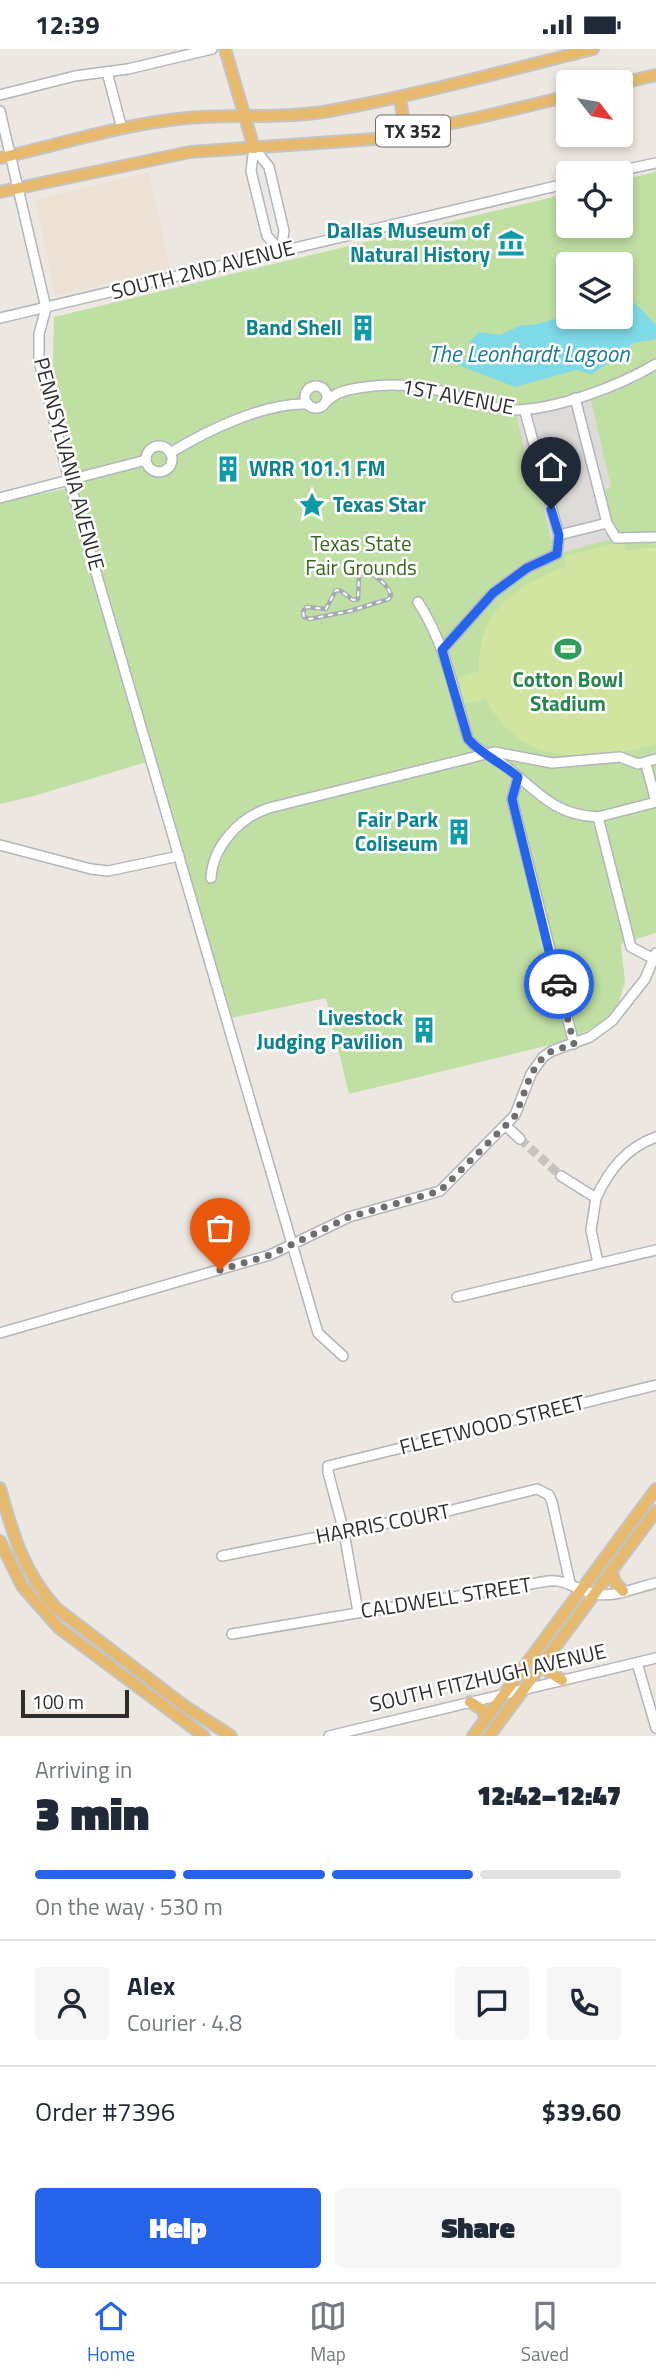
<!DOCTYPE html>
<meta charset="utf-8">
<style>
body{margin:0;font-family:"Titillium Web",sans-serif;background:#f6f6f7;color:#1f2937;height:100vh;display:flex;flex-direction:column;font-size:26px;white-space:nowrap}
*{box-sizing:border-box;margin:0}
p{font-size:23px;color:#747a83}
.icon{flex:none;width:38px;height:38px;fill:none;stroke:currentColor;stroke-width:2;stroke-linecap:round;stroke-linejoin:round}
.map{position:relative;height:1687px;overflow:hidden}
.drawer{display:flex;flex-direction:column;background:#fff;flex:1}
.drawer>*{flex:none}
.needle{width:46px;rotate:121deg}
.controls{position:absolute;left:556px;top:21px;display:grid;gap:14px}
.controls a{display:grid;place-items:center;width:77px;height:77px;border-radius:7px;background:#fff;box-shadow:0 4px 10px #0003;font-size:35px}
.scale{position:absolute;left:21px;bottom:18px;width:108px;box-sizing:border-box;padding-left:7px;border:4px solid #2d2d2d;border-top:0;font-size:19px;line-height:24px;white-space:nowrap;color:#2d2d2d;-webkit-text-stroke:5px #fff;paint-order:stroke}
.pin{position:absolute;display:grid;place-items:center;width:60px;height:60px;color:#fff;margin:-72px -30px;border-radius:50% 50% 50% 0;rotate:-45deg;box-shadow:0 0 7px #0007}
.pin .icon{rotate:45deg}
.courier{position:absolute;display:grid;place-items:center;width:70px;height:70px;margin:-35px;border:5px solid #2563eb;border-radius:50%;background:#fff;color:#222;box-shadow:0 2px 9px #0007}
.head em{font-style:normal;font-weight:800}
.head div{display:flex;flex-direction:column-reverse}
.head{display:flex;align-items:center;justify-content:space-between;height:119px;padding:0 35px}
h1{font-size:46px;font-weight:800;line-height:52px}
.bar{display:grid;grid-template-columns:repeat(4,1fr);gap:10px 7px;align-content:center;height:84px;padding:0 35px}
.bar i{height:9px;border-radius:5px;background:#e0e1e3}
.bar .current{background:#2563eb}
.bar p{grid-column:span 4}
.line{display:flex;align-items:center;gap:18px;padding:0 35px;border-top:2px solid #e0e1e3}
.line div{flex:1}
.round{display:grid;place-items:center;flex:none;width:74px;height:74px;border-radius:7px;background:#f6f6f7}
.cta{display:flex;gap:14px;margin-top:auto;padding:14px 35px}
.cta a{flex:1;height:80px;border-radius:7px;background:#2563eb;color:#fff;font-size:28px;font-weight:800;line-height:80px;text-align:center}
.cta a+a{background:#f6f6f7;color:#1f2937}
.status{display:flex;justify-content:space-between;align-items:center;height:49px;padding:0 35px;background:#fff;direction:ltr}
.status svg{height:19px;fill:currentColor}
.tab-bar{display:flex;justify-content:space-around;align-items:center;height:98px;border-top:2px solid #e0e1e3;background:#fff;font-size:19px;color:#747a83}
.tab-bar a{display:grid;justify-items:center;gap:4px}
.tab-bar .current{color:#2563eb}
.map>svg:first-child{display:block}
.education{fill:#ede1d3}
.green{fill:#c0dfa3;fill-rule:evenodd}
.pitch{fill:#d2e5a0}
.plaza{fill:#dedad8}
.water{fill:#7edae6}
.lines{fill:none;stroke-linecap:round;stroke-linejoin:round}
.minor-tunnel{stroke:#c7c2bd;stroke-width:9;stroke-dasharray:9 4.5;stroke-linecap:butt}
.minor-casing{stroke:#b2b5bc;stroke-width:12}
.major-casing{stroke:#c4c4c4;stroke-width:14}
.minor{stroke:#fff;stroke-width:9}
.major{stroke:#e7b96d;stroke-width:10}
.rail-casing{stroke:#a4a9b6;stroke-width:4.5}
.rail{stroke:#fff;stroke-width:2;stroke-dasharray:5;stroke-linecap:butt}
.done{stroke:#706e6c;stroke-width:7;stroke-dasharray:0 12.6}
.route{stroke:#2563eb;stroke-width:9}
.labels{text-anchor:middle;stroke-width:5;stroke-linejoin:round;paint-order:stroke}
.shield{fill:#fff;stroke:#6c6c6c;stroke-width:2}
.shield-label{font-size:19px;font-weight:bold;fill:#2d2d2d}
.culture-label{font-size:21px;font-weight:bold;fill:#0d838f;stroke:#fff;text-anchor:end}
.street-label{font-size:21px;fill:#2d2d2d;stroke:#fff}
.park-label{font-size:21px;fill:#3a6721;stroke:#fff}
.leisure-label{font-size:21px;font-weight:bold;fill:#27864d;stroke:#fff}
.water-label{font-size:23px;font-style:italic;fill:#197d96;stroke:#fff}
</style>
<div class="status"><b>12:39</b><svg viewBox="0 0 49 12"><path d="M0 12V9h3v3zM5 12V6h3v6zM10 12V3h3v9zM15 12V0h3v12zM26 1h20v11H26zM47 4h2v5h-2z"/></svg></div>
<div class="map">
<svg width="656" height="1687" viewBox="0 0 656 1687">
<rect width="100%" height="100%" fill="#ede7e1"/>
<!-- education -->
<path class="education" d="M149,123L170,220L55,247L36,151Z"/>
<!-- green -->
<path class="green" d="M656,123V884L621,895L625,933L618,956L601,975L566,992L349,1045L326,949L231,969L150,712L34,747L0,755V453L74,438L53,315L54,268L569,144V177H621V131ZM569,215H621V268H569Z"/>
<!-- pitch -->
<path class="pitch" d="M623,492L626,502L656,498V695C591,712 521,720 486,650L465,655L458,629L479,622C478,560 515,538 567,517L565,507Z"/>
<!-- plaza -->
<path class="plaza" d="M590,347L611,438L605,440L616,489L557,505L551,489L536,426L530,427L516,364Z"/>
<!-- water -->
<path class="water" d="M628,254H635L656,276V290L633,294L626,302L592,325L576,321L515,338L458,316L459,312L470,309L472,305L470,292L479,283L500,286L522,276H534L558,269L593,268L595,272L599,274L610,268H621V259Z"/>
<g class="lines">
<!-- minor-tunnel -->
<path class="minor-tunnel" d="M520,1090L561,1127"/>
<!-- minor casing -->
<g class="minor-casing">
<g id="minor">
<path d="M107,23L122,80"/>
<path d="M0,46L75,27L128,20L212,0"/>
<path d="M0,62L46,259L39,285V312L69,431L318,1284L343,1307"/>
<path d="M254,99L251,122L267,187L281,202"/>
<path d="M254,99L269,118L284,182L281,202"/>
<path d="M609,124L656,114"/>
<path d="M0,269L569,134"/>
<circle cx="316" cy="348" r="11"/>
<path d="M575,349L607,474"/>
<path d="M326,353C337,342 350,340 365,338C392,334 419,336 445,343C468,350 489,360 513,361C556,361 619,337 656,315"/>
<path d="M525,363L559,486"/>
<circle cx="159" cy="410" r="13"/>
<path d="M170,404C206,382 265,353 308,355"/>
<path d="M0,449L146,411"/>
<path d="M418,553C445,594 454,643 468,690C478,702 491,706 504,716C537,741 552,766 598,768L631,898L652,909"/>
<path d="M442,601L493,544L527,519L557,505L559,486L607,474L616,489L656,488"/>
<path d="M646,715L656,753"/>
<path d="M518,728L512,750L574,995"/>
<path d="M598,768L656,753"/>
<path d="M0,796L91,820L108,822L179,807"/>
<path d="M211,829C213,797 239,769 269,759L494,703L552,714L620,708L638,715L656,710"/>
<path d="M506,1077L520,1090"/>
<path d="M561,1127L596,1149L591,1181L598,1214"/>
<path d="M596,1149C609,1121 626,1099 656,1088"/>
<path d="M457,1248L656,1201"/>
<path d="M0,1284L270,1206L349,1168L440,1142L515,1066L531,1025L543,1008L552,1002L590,988L612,972L645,930L656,904"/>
<path d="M222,1507L448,1462L537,1440L549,1446L552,1453L570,1534"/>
<path d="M358,1563L344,1483L328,1423V1417L656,1336"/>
<path d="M232,1585L548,1532C567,1530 578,1542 596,1545C614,1549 638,1538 656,1534"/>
<path d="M637,1614L656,1679"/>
<path d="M329,1687L656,1609"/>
</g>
</g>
<!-- major casing -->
<g class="major-casing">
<g id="major">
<path d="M225,0L254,99"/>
<path d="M621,34L656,26"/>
<path d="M400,48L405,84"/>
<path d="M0,109C62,95 123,75 187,69C234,65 282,70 329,62C418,46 505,22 593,0"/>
<path d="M0,143L190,103L375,90L477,69L569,47"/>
<path d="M0,1439C13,1486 23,1522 56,1559L186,1658L231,1687"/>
<path d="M0,1492L22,1537L59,1579L204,1687"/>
<path d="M611,1521L615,1533L623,1542"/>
<path d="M548,1607V1622L562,1631"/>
<path d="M470,1653L483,1661L485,1670"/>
<path d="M473,1687L656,1440"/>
<path d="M489,1687L656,1462"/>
</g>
</g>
<!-- minor -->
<use href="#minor" class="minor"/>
<!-- major -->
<use href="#major" class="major"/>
<!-- rail casing -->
<g class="rail-casing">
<path id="rail" d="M364,522C373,523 389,537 391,546L389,550L350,562L310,570L304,568L303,562L307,558L326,560L336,541L341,542L353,551L358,550L359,526Z"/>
</g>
<!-- rail -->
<use href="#rail" class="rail"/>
</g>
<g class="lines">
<!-- done -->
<path class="done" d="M220,1221L270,1206L349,1168L440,1142L516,1066L531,1025L543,1008L552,1002L574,995L559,935"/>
<!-- route -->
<path class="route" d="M551,460L559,486L557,505L527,519L493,544L442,601L468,690C482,706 502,714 518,728L512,750L549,902L559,935"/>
</g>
<!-- icons -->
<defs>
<g id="museum-bare" transform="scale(2.1)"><path d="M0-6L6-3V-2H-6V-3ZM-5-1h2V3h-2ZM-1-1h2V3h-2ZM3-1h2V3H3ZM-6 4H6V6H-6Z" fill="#0f9aa8" stroke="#fff" stroke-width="2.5" paint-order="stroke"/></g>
<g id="building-bare" transform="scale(2.1)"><path d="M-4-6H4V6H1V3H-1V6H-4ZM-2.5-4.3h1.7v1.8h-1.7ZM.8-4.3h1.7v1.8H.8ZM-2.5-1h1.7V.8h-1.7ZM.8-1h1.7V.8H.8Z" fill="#0f9aa8" stroke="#fff" stroke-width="2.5" paint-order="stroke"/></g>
<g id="sight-bare" transform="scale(2.1)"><path d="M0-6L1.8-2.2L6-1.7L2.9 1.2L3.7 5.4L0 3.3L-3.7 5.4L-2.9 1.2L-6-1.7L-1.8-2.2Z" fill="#0f9aa8" stroke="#fff" stroke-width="2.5" paint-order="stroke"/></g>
<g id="stadium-bare" transform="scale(2.1)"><path d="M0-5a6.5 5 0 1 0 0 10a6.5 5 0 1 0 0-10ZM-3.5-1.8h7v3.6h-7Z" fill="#2e9e5b" stroke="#fff" stroke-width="2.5" paint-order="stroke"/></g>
</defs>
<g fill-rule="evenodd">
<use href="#museum-bare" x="511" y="194"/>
<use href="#building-bare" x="363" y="279"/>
<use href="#building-bare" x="228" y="420"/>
<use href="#sight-bare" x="312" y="456"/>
<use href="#stadium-bare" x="568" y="600"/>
<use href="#building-bare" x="459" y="783"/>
<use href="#building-bare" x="424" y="981"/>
</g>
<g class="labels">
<!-- shield labels -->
<rect class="shield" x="376" y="66.5" width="74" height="31" rx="5"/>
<g class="shield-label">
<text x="413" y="89">TX 352</text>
</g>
<!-- culture labels -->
<g class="culture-label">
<text x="490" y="189">Dallas Museum of<tspan x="490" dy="24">Natural History</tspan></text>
<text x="342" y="286">Band Shell</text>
<text x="249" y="427" text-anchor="start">WRR 101.1 FM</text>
<text x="333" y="463" text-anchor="start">Texas Star</text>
<text x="438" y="778">Fair Park<tspan x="438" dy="24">Coliseum</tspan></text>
<text x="403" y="976">Livestock<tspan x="403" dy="24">Judging Pavilion</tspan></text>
</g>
<!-- street labels -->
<g class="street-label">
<text transform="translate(203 221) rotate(-14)" y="7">SOUTH 2ND AVENUE</text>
<text transform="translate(458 348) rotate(11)" y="7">1ST AVENUE</text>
<text transform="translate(69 415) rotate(75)" y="7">PENNSYLVANIA AVENUE</text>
<text transform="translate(492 1376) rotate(-14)" y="7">FLEETWOOD STREET</text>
<text transform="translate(383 1475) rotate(-11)" y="7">HARRIS COURT</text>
<text transform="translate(446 1549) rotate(-9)" y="7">CALDWELL STREET</text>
<text transform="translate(488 1629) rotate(-13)" y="7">SOUTH FITZHUGH AVENUE</text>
</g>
<!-- park labels -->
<g class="park-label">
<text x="361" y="502">Texas State<tspan x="361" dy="24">Fair Grounds</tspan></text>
</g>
<!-- leisure labels -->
<g class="leisure-label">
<text x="568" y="638">Cotton Bowl<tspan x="568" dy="24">Stadium</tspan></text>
</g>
<!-- water labels -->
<g class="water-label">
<text x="529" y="313">The Leonhardt Lagoon</text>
</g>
</g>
</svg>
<div class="controls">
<a><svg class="needle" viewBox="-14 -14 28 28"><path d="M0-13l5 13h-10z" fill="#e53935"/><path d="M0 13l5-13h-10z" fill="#747a83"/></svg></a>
<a><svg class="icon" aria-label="locate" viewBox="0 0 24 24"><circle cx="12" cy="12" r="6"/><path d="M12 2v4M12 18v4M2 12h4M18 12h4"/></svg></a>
<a><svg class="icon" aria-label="layers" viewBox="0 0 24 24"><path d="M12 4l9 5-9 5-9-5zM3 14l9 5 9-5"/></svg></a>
</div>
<div class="scale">100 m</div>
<div class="pin" style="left:220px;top:1221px;background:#ea580c"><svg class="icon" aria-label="bag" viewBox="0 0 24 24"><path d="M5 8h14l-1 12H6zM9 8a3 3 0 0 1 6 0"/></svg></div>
<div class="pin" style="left:551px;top:460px;background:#1f2937"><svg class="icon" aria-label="home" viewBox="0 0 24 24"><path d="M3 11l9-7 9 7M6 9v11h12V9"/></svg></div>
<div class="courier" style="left:559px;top:935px"><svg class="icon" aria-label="car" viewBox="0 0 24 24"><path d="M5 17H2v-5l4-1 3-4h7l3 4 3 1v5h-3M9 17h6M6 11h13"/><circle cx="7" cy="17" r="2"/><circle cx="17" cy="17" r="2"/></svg></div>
</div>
<section class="drawer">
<div class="head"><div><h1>3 min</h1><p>Arriving in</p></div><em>12:42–12:47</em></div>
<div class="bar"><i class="current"></i><i class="current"></i><i class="current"></i><i></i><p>On the way · 530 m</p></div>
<div class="line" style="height:126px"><a class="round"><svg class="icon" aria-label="person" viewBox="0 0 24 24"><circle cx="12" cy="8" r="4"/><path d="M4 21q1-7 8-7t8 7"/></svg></a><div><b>Alex</b><p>Courier · 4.8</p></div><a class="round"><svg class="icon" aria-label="chat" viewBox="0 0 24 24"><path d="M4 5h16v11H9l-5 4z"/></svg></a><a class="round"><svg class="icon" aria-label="phone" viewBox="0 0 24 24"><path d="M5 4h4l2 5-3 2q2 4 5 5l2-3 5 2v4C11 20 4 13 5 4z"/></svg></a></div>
<div class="line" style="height:91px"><div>Order #7396</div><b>$39.60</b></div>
<div class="cta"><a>Help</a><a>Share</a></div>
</section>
<nav class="tab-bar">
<a class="current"><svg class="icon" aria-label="home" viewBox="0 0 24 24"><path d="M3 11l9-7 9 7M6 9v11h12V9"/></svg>Home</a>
<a><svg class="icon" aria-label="map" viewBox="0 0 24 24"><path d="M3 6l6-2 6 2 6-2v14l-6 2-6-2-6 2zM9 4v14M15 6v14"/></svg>Map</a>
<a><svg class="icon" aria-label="saved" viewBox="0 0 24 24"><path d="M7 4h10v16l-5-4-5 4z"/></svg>Saved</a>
</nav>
